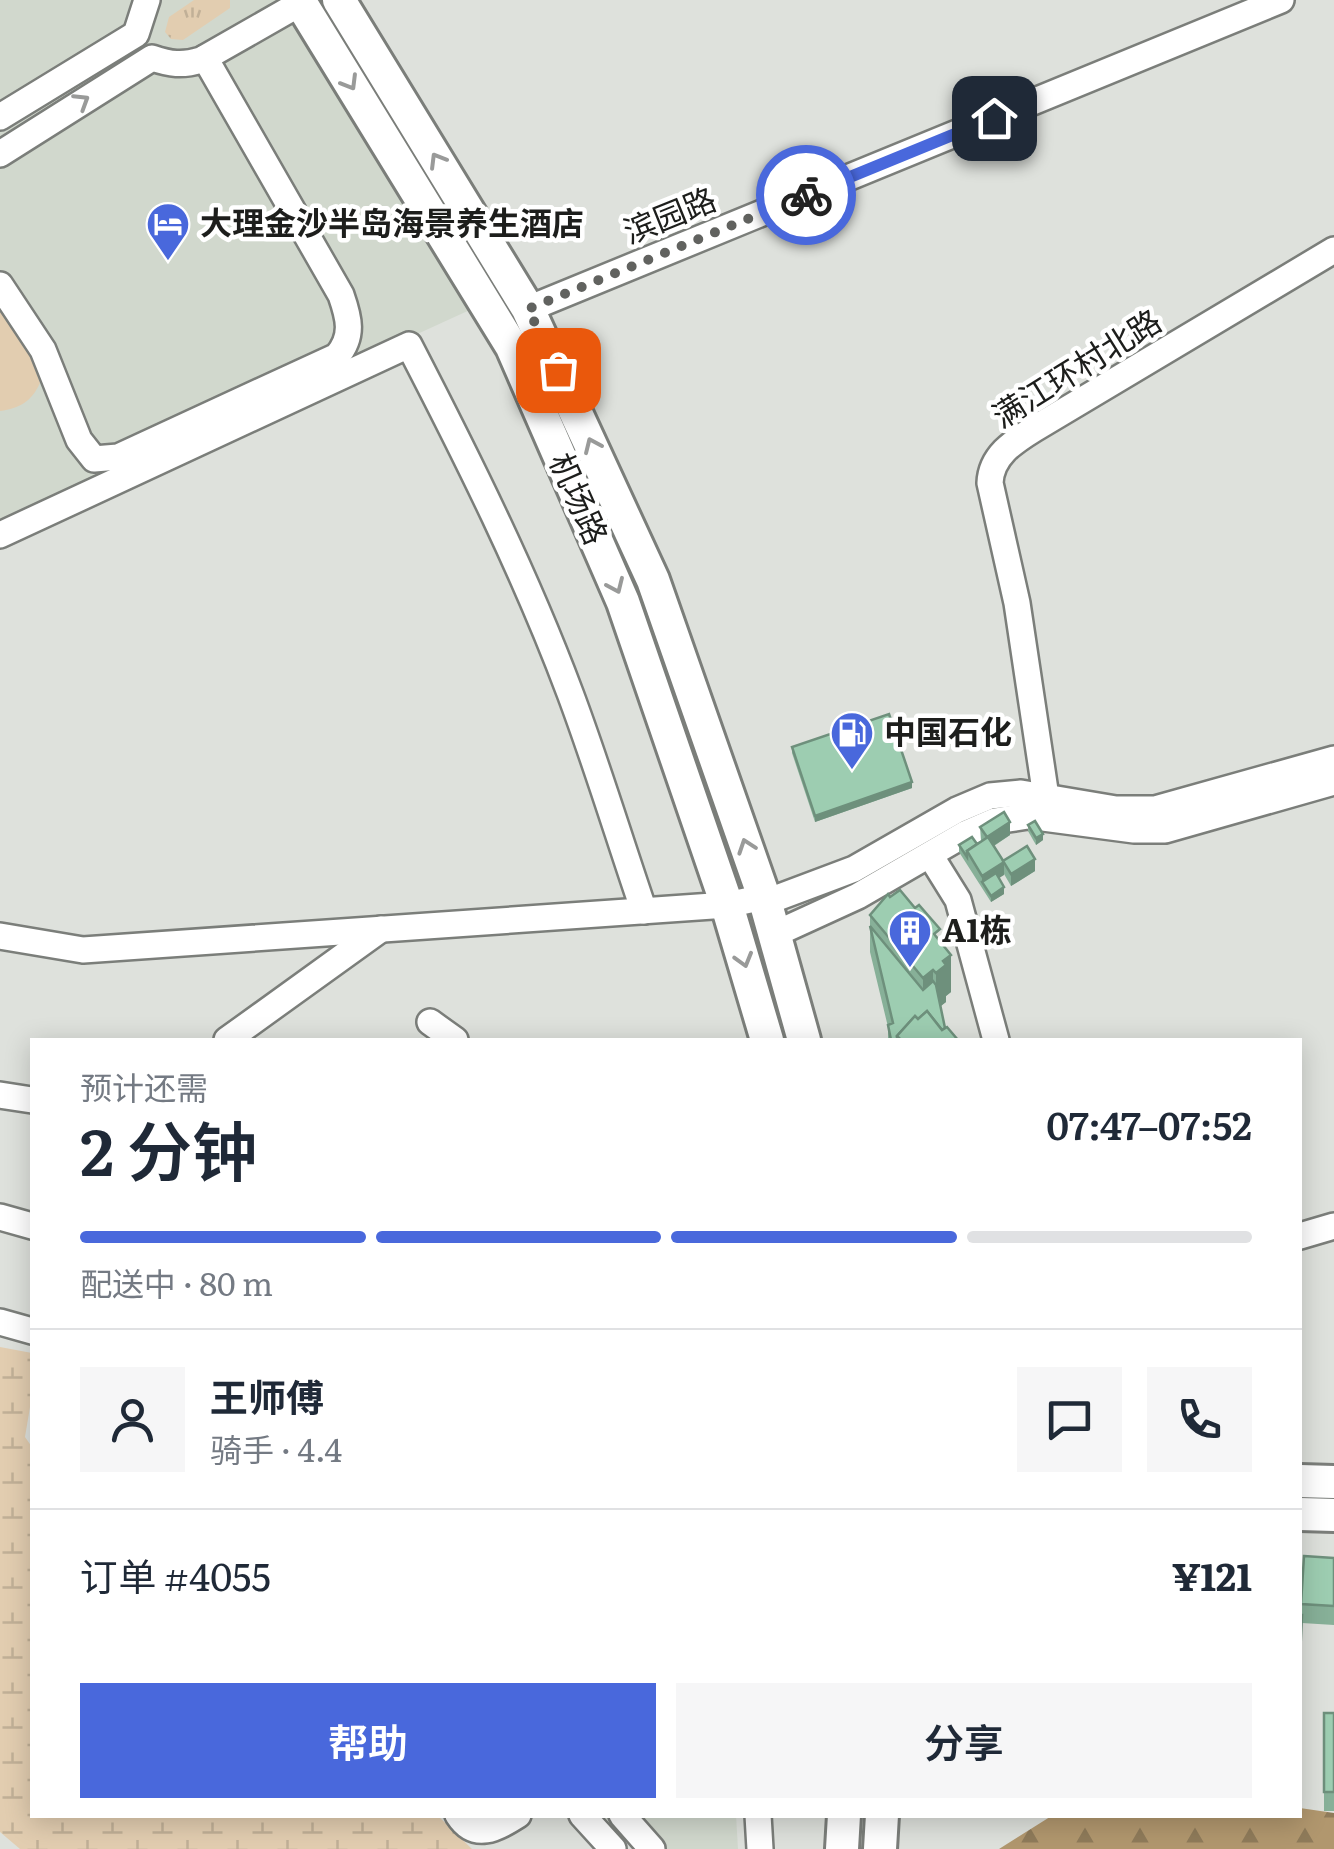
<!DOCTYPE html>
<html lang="zh">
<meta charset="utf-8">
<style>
body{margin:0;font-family:Literata,"Noto Sans SC",serif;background:#f6f6f7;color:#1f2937;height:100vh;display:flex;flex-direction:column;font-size:38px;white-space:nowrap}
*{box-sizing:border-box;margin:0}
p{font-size:32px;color:#747a83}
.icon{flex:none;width:55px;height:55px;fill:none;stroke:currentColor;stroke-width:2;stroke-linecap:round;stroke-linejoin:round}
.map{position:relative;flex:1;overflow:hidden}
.drawer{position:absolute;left:30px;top:1038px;width:1272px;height:780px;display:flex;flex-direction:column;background:#fff;border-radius:0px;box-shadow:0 5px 25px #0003}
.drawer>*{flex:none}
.pin{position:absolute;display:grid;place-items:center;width:85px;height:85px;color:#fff;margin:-42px;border-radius:20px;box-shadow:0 5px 15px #0006}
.courier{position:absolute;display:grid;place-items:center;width:100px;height:100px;margin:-50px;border:8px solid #4968dc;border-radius:50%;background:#fff;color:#222;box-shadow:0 2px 12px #0007}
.summary em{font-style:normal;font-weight:600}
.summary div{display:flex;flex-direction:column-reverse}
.summary{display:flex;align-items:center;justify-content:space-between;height:170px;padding:0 50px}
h1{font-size:65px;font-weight:600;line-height:75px}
.bar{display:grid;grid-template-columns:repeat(4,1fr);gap:15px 10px;align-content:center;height:120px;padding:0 50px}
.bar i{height:12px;border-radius:8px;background:#e0e1e3}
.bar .current{background:#4968dc}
.bar p{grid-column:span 4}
.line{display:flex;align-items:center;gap:25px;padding:0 50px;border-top:2px solid #e0e1e3}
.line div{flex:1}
.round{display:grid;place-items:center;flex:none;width:105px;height:105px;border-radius:0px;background:#f6f6f7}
.action{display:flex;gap:20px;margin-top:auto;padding:20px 50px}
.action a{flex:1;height:115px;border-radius:0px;background:#4968dc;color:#fff;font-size:40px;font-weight:600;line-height:115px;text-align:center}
.action a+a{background:#f6f6f7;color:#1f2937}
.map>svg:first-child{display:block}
.built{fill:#d1d8cd}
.grass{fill:url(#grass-tufts)}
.forest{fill:url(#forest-firs)}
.wetland{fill:url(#wetland-marsh)}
.park{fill:#e2cdb0}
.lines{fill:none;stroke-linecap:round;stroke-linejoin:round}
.minor-casing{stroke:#7b7e7a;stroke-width:30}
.major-casing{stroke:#7b7e7a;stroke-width:38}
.minor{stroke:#fff;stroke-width:25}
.major{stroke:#fff;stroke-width:32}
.wall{fill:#87b098}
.shaded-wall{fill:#6e907c}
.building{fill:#9dcdb1;stroke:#6e907c;stroke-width:2.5}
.oneway{stroke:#999a99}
.done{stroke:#61625f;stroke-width:10;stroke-dasharray:0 18}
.route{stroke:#4968dc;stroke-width:12}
.labels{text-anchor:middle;stroke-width:9;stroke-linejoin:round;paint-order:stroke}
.street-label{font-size:32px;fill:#1d1e1c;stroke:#fff}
.poi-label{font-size:32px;font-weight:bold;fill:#1d1e1c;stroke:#fff;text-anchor:start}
</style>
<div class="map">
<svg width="1334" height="1849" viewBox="0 0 1334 1849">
<defs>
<pattern id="grass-tufts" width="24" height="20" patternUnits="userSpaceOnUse" patternTransform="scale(2.5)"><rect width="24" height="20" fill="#e2cdb0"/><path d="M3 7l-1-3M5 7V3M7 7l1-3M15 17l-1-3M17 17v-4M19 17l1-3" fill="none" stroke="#c1b097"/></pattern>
<pattern id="forest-firs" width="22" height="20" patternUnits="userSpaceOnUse" patternTransform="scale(2.5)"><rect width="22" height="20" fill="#b1976e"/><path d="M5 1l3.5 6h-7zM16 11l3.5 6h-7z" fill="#8f7b5a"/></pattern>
<pattern id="wetland-marsh" width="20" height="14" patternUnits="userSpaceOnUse" patternTransform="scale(2.5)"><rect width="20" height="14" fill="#e2cdb0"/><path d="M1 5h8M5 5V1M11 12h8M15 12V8" fill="none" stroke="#c1b097"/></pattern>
</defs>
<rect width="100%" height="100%" fill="#dee1dc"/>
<!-- built -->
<g class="built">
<path d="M0,0H289L472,309L0,525Z"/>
<path d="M601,1815H736L738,1849H634Z"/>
</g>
<!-- grass -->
<path class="grass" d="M194,0H230V8L183,40L171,39L165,32L169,17Z"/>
<!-- forest -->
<path class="forest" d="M1300,1808L1334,1813V1849H999L1053,1815H1300Z"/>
<!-- wetland -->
<path class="wetland" d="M0,1347L32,1353V1395L25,1437L32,1447V1815H437L472,1849H20L0,1832Z"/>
<!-- park -->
<path class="park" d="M0,303L29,353L40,383C31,402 20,408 0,411Z"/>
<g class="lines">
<!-- minor casing -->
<g class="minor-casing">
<g id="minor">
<path d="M0,117L136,34L147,0"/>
<path d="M0,154L152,58C170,64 182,66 201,60L301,3"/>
<path d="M0,285L43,350L79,440L94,459L118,457L337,356C354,336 349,318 341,295L205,58"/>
<path d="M528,309L1281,0"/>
<path d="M0,535L409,345C468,459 525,573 570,693C597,765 619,838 644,911"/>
<path d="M1046,797L1017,603L990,483C991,456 1013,442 1034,429L1334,250"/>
<path d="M930,855L958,900L996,1040"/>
<path d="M766,902L854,869L957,810L990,796L1021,793L1116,809H1155L1334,759"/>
<path d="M775,934L858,896L965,834L995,821L1028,816L1134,830H1165L1334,782"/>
<path d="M0,936L83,950L727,905L764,897"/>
<path d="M430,1022L455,1040"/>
<path d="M227,1040L381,929"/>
<path d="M0,1095L32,1100"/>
<path d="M0,1217L32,1226"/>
<path d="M1300,1236L1334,1226"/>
<path d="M0,1322L32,1331"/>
<path d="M458,1815C475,1841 496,1829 518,1815"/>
<path d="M582,1815L613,1849"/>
<path d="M622,1815L652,1849"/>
<path d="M758,1815L760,1849"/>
</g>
</g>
<!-- major casing -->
<g class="major-casing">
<g id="major">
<path d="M299,0L512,347L623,602L727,905L767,1040"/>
<path d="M339,0L528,309L653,580L764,897L804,1040"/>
<path d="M1300,1481L1334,1482"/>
<path d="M1300,1514L1334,1515"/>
<path d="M842,1849L844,1815"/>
<path d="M880,1849L882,1815"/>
</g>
</g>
<!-- minor -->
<use href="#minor" class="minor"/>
<!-- major -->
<use href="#major" class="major"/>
</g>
<!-- wall -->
<g class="wall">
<path d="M792,747L912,788L815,822L792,753Z"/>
<path d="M1028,825L1043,840L1036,845L1028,831Z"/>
<path d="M980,827L1010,835L994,846L1003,861L1035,871L1011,886L1004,874L998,878L1004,894L991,902L959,852V845L977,844L981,841Z"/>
<path d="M890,897L940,942L951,992L946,996V1002L940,1006L945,1028L958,1040H888V1027L870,952V915Z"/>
<path d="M1334,1558V1625L1302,1623V1640L1301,1604Z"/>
<rect x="1324" y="1713" width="10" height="98"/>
<rect x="953" y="1815" width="45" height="2"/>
</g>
<!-- shaded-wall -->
<g class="shaded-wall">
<path d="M912,782V788L815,822V816Z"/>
<path d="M1010,822V835L987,850V837Z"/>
<path d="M1043,834V840L1036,845V838Z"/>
<path d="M1035,859V871L1011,886V874Z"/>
<path d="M1004,862V875L985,887L982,882V876Z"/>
<path d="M1004,887V894L991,902V896Z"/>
<path d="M951,955V992L946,996V1002L936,1010V973L943,961Z"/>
<path d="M933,970V1007L923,1015V978Z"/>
</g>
<!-- building -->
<g class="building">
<path d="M889,714L912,782L815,816L792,747Z"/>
<path d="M1004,812L1010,822L987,837L980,827Z"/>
<path d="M1035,821L1043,834L1036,838L1028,825Z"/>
<path d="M972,837L977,844L967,851V857L959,845Z"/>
<path d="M988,837L1004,862L982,876L967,851Z"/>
<path d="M1027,846L1035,859L1011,874L1003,861Z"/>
<path d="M996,873L1004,887L991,896L982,882Z"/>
<path d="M900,890L915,908L919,905L940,929L934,934L951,955L943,961L946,965L936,973L933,970L923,978L870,915L888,894L890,897Z"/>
<path d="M870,926L923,990L933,981L936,985L945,1028L942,1030L927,1011L918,1019L915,1016L897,1036V1040H891L888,1025L893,1023Z"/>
<path d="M927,1011L942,1030L947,1027L958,1040H901L897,1036L915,1016L918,1019Z"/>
<path d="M1304,1556L1334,1558V1606L1301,1604Z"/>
<path d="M1300,1615H1302L1300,1658Z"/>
<rect x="1324" y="1713" width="10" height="79"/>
</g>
<!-- one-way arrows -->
<defs><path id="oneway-chevron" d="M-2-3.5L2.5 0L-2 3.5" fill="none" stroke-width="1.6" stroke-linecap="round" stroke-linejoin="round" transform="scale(2.5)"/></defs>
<g class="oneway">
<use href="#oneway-chevron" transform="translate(350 83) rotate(59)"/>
<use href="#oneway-chevron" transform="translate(82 101) rotate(-32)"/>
<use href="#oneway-chevron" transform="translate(437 160) rotate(-121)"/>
<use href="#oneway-chevron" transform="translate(592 445) rotate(-114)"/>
<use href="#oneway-chevron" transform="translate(616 586) rotate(66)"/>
<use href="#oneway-chevron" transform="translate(746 846) rotate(-109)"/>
<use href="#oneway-chevron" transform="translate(744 960) rotate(74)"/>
</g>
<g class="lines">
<!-- done -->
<path class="done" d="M558,370L528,309L806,195"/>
<!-- route -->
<path class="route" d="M806,195L994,118"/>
</g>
<!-- icons -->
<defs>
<g id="hotel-pin" transform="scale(2.25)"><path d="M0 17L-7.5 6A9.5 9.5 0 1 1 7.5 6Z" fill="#4968dc" stroke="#fff"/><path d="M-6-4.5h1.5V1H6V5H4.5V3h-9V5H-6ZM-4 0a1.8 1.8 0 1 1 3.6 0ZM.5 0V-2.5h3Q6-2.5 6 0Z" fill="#fff"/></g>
<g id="fuel-pin" transform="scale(2.25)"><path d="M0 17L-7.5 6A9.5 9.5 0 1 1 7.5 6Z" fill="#4968dc" stroke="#fff"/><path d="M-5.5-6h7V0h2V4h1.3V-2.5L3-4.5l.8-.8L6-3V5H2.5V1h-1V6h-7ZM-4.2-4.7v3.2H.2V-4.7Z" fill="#fff"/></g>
<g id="building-pin" transform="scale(2.25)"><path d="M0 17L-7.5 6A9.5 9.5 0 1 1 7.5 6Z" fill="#4968dc" stroke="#fff"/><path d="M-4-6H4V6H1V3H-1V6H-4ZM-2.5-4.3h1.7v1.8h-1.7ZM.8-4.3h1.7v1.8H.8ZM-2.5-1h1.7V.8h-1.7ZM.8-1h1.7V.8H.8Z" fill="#fff"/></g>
</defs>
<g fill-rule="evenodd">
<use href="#hotel-pin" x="168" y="224"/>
<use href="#fuel-pin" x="852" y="733"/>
<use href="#building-pin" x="910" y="931"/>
</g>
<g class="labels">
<!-- street labels -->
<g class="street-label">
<text transform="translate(670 216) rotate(-22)" y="11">滨园路</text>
<text transform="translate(1077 369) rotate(-32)" y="11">满江环村北路</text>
<text transform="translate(578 499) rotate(66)" y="11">机场路</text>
</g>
<!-- poi labels -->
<g class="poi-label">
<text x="200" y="235">大理金沙半岛海景养生酒店</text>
<text x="884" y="744">中国石化</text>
<text x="942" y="942">A1栋</text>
</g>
</g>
</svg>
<div class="pin" style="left:558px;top:370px;background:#ea580c"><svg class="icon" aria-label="bag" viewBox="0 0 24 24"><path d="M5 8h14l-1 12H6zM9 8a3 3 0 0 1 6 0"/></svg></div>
<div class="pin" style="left:994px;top:118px;background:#1f2937"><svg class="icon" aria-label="home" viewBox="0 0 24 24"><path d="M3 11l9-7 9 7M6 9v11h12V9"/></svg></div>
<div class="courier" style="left:806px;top:195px"><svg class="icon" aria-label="bike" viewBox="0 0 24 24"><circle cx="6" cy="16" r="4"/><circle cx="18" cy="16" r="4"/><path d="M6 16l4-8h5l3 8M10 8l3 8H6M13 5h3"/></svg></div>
<section class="drawer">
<div class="summary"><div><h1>2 分钟</h1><p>预计还需</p></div><em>07:47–07:52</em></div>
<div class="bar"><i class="current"></i><i class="current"></i><i class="current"></i><i></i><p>配送中 · 80 m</p></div>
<div class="line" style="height:180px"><a class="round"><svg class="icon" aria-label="person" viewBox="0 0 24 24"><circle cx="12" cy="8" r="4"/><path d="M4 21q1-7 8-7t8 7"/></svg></a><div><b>王师傅</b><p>骑手 · 4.4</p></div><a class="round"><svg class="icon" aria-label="chat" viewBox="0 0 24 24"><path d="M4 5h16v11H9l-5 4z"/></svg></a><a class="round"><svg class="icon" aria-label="phone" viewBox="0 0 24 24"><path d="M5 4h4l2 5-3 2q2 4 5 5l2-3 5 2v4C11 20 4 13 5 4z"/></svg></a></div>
<div class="line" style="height:130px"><div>订单 #4055</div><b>¥121</b></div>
<div class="action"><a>帮助</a><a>分享</a></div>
</section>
</div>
